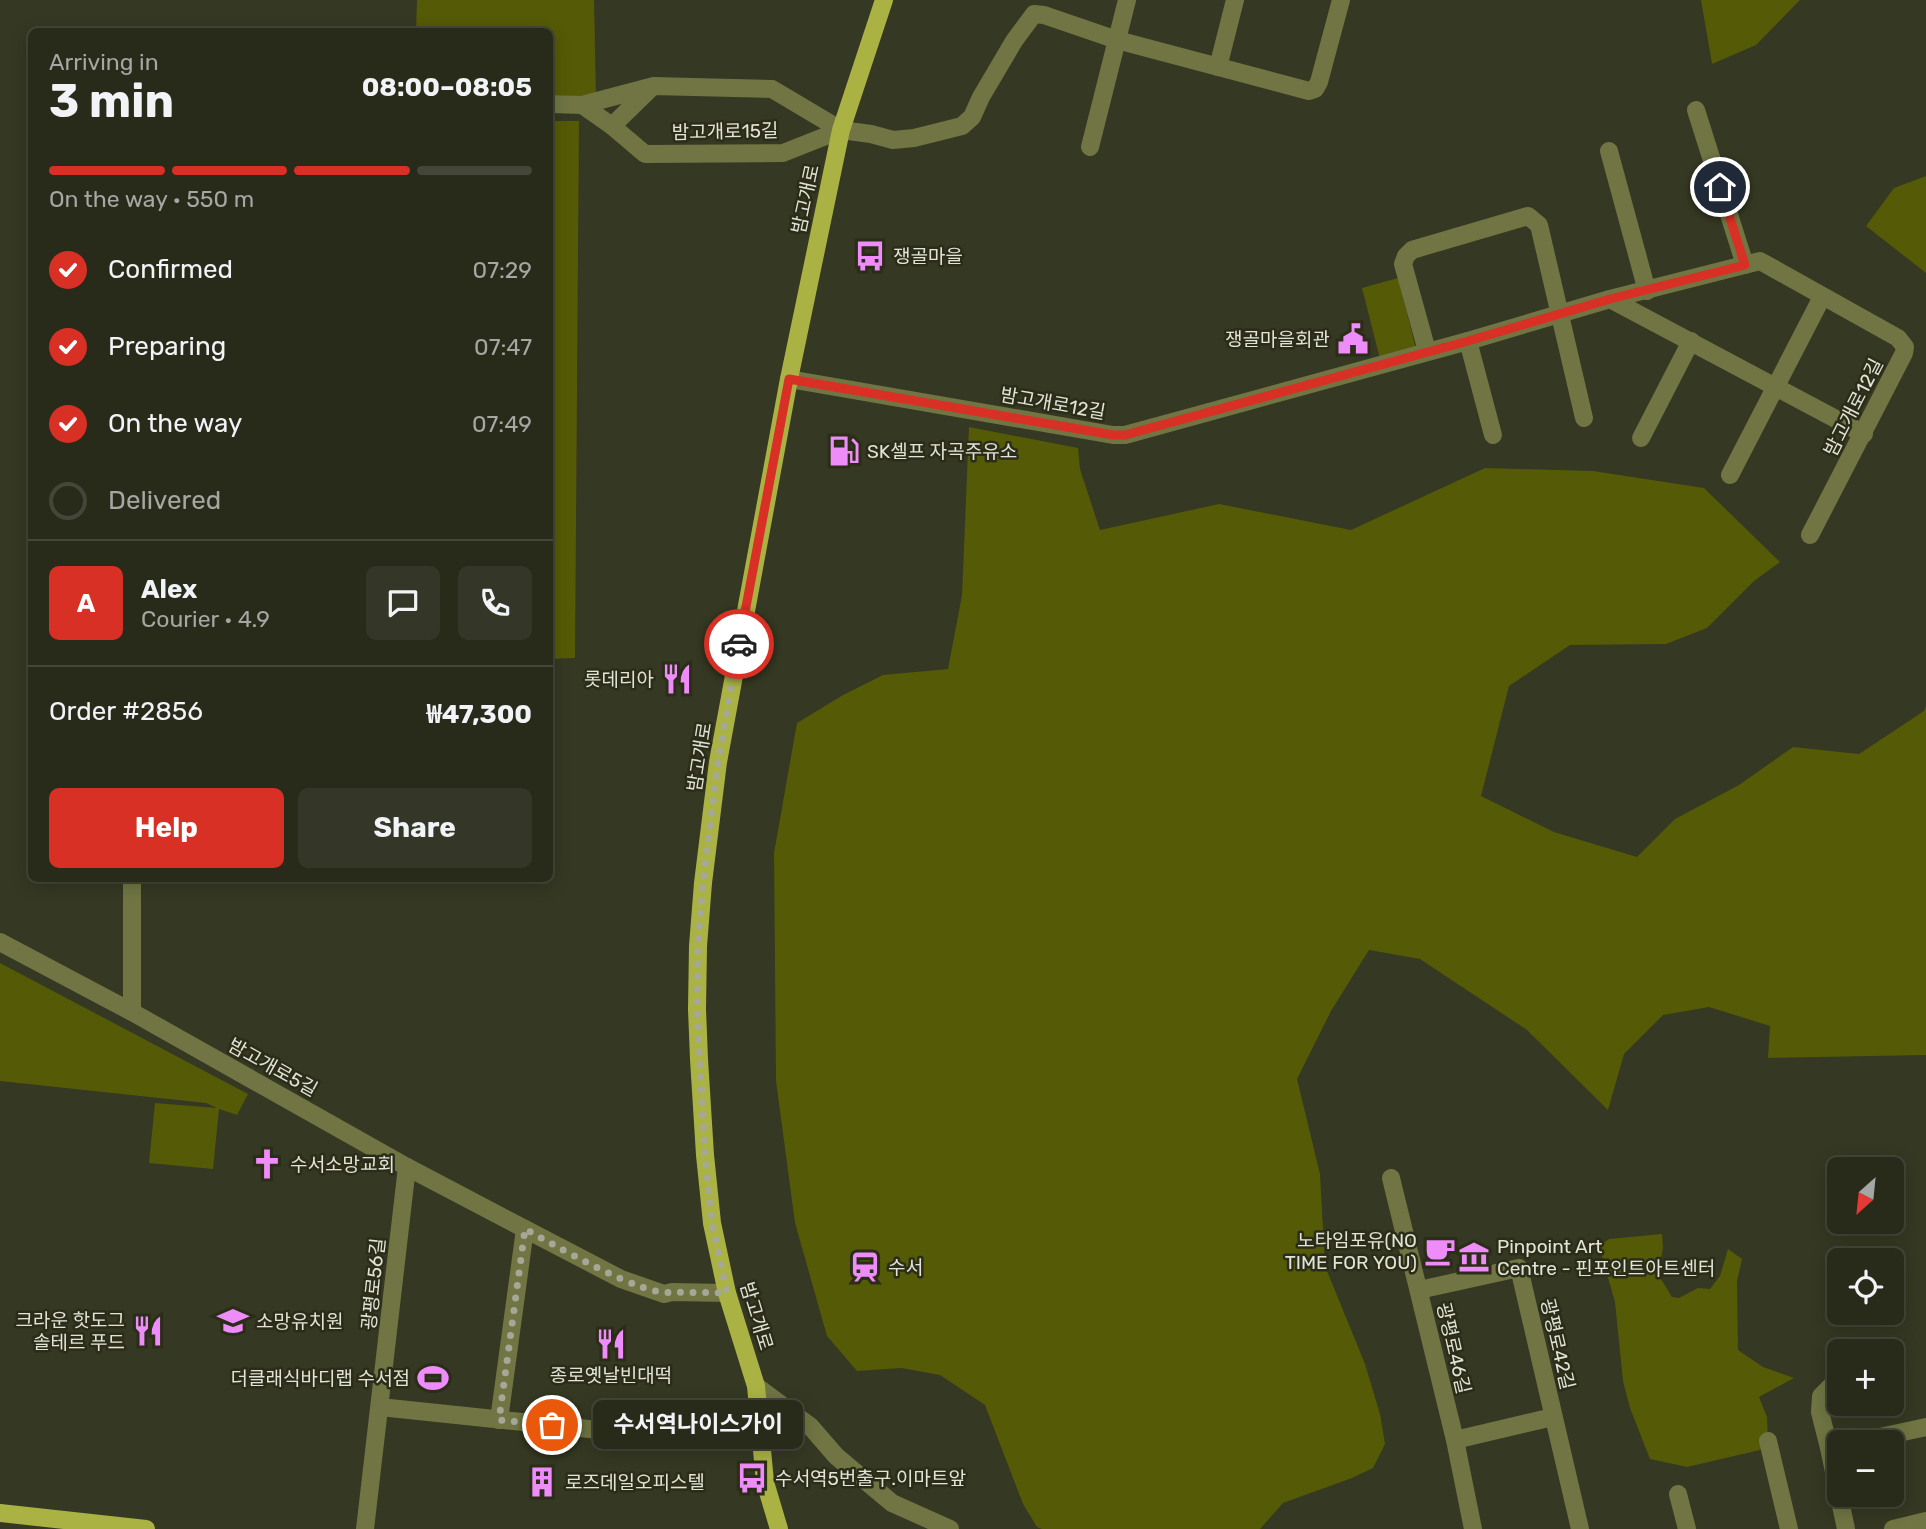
<!DOCTYPE html>
<meta charset="utf-8">
<style>
body{margin:0;font-family:Rubik,"Noto Sans KR",sans-serif;background:#343627;color:#f1f3f6;height:100vh;display:flex;flex-direction:column;font-size:26px;white-space:nowrap}
*{box-sizing:border-box;margin:0}
p{font-size:23px;color:#a5a7a2}
.icon{flex:none;width:38px;height:38px;fill:none;stroke:currentColor;stroke-width:2;stroke-linecap:round;stroke-linejoin:round}
.map{position:relative;flex:1;overflow:hidden}
.drawer{position:absolute;left:28px;top:28px;width:525px;height:854px;display:flex;flex-direction:column;background:#282a1a;border-radius:10px;box-shadow:0 4px 18px #0003,0 0 0 2px #444639}
.drawer>*{flex:none}
.needle{width:46px;rotate:207deg}
.buttons{position:absolute;left:1827px;top:1157px;display:grid;gap:14px}
.buttons a{display:grid;place-items:center;width:77px;height:77px;border-radius:10px;background:#282a1a;box-shadow:0 4px 18px #0003,0 0 0 2px #444639;font-size:35px}
.pin{position:absolute;display:grid;place-items:center;width:60px;height:60px;color:#fff;margin:-30px;border:4px solid #fff;border-radius:50%;box-shadow:0 2px 7px #0007}
.courier{position:absolute;display:grid;place-items:center;width:70px;height:70px;margin:-35px;border:5px solid #d93025;border-radius:50%;background:#fff;color:#222;box-shadow:0 2px 9px #0007}
.bubble{position:absolute;height:49px;border-radius:10px;background:#282a1a;box-shadow:0 4px 18px #0003,0 0 0 2px #444639;font-size:23px;font-weight:700;line-height:49px;text-align:center}
.head em{font-style:normal;font-weight:700}
.head div{display:flex;flex-direction:column-reverse}
.head{display:flex;align-items:center;justify-content:space-between;height:119px;padding:0 21px}
h1{font-size:46px;font-weight:700;line-height:52px}
.bar{display:grid;grid-template-columns:repeat(4,1fr);gap:10px 7px;align-content:center;height:84px;padding:0 21px}
.bar i{height:9px;border-radius:5px;background:#444639}
.bar .active{background:#d93025}
.bar p{grid-column:span 4}
.line{display:flex;align-items:center;gap:18px;padding:0 21px;border-top:2px solid #444639}
.line div{flex:1}
.round{display:grid;place-items:center;flex:none;width:74px;height:74px;border-radius:10px;background:#343627}
ol{padding:0 21px;list-style:none}
li{display:flex;align-items:center;gap:21px;height:77px}
li p{margin-inline-start:auto}
li .icon{padding:7px;border-radius:50%;background:#d93025;color:#fff;stroke-width:4}
li:last-child{color:#a5a7a2}
li i{width:38px;height:38px;border:4px solid #444639;border-radius:50%}
.cta{display:flex;gap:14px;margin-top:auto;padding:14px 21px}
.cta a{flex:1;height:80px;border-radius:10px;background:#d93025;color:#fff;font-size:28px;font-weight:700;line-height:80px;text-align:center}
.cta a+a{background:#343627;color:#f1f3f6}
.map>svg:first-child{display:block}
.green{fill:#555a06}
.lines{fill:none;stroke-linecap:round;stroke-linejoin:round}
.minor{stroke:#707543;stroke-width:18}
.major{stroke:#aab244;stroke-width:18}
.done{stroke:#a5a797;stroke-width:7;stroke-dasharray:0 12.6}
.route{stroke:#d93025;stroke-width:9}
.labels{text-anchor:middle;stroke-width:5;stroke-linejoin:round;paint-order:stroke}
.street-label{font-size:19px;fill:#e1e3d6;stroke:#2b2d19}
.poi-label{font-size:19px;fill:#e1e3d6;stroke:#2b2d19;text-anchor:start}
</style>
<div class="map">
<svg width="1926" height="1529" viewBox="0 0 1926 1529">
<rect width="100%" height="100%" fill="#353822"/>
<!-- green -->
<g class="green">
<path d="M417,0H594L596,97L550,95V32H416Z"/>
<path d="M1701,0H1800L1756,45L1712,64Z"/>
<path d="M550,121H579L575,658L550,659Z"/>
<path d="M1926,176V273L1866,226L1894,188Z"/>
<path d="M1398,278L1416,349L1380,359L1362,288Z"/>
<path d="M969,427L1078,448L1080,469L1100,530L1219,504L1351,530L1485,468L1593,471L1704,488L1780,562L1754,581L1707,628L1666,644L1570,645L1509,686L1481,796L1554,832L1637,857L1675,819L1739,785L1793,747L1859,754L1924,711L1926,706V1055L1768,1058L1770,1026L1709,1007L1663,1015L1624,1054L1608,1110L1527,1030L1420,959L1369,950L1331,1011L1297,1079L1320,1174L1325,1266L1365,1364L1380,1414L1385,1444L1373,1468L1352,1478L1283,1503L1260,1529H1042L1037,1527L1023,1504L985,1405L940,1375L901,1368L857,1371L827,1336L795,1223L776,1081L774,853L797,723L843,695L883,675L948,669L962,595Z"/>
<path d="M0,963L248,1094L237,1115L219,1109L213,1169L149,1163L155,1103L217,1108L206,1103L0,1081Z"/>
<path d="M1662,1234L1663,1248L1658,1274L1672,1297L1679,1298L1698,1288L1710,1289L1720,1276L1728,1249L1742,1259L1737,1281L1738,1350L1763,1367L1794,1378L1759,1397L1767,1417L1768,1445L1760,1450L1687,1467L1650,1459L1630,1408L1623,1381L1615,1302L1599,1246L1609,1239Z"/>
</g>
<g class="lines">
<!-- minor -->
<g class="minor">
<path d="M1218,67L1235,0"/>
<path d="M550,104L582,105L612,126L645,154L783,153L841,130"/>
<path d="M582,105L650,87"/>
<path d="M1696,110L1745,265"/>
<path d="M612,126L653,86L772,89L841,130L871,134L893,140L914,138L962,126L972,117L981,97L1014,41L1034,14L1044,15L1117,40L1309,91L1315,89L1319,82L1341,0"/>
<path d="M1090,147L1127,0"/>
<path d="M1609,151L1647,291"/>
<path d="M1610,299L1864,434"/>
<path d="M1468,341L1493,435"/>
<path d="M1427,351L1403,264L1406,256L1412,250L1528,216L1539,225L1584,418"/>
<path d="M789,379L1113,435H1125L1468,341L1610,299L1760,261L1898,338L1905,347L1904,353L1810,535"/>
<path d="M1641,438L1691,341"/>
<path d="M1730,475L1822,297"/>
<path d="M132,878V1012"/>
<path d="M0,942L132,1012L407,1167L525,1229L621,1279L664,1294L672,1292L727,1293"/>
<path d="M1391,1178L1455,1440L1473,1529"/>
<path d="M1419,1290L1519,1268L1580,1529"/>
<path d="M1832,1385L1821,1396L1820,1412L1829,1448L1846,1529"/>
<path d="M756,1386L810,1426L836,1456L892,1503L950,1529"/>
<path d="M380,1407L656,1436"/>
<path d="M499,1420L525,1229"/>
<path d="M1455,1440L1553,1417"/>
<path d="M1768,1441L1789,1529"/>
<path d="M1857,1442L1926,1427"/>
<path d="M1678,1494L1687,1529"/>
<path d="M365,1529L407,1167"/>
<path d="M1893,1529L1926,1521"/>
</g>
<!-- major -->
<g class="major">
<path d="M0,1513L146,1529"/>
<path d="M779,1529L765,1482L756,1386L727,1293L712,1223L705,1155L699,1059L697,1009L698,946L703,883L718,762L789,379L841,130L884,0"/>
</g>
</g>
<g class="lines">
<!-- done -->
<path class="done" d="M552,1425L499,1420L525,1229C553,1244 645,1298 672,1292L727,1293L712,1223L705,1155L697,1009L698,946L703,883L718,762L739,644"/>
<!-- route -->
<path class="route" d="M739,644L789,379L1113,435H1125L1468,341L1610,299L1745,265L1720,187"/>
</g>
<!-- icons -->
<defs>
<g id="bus-bare" transform="scale(2.415)"><path d="M-5-6H5V4H4V6H2V4H-2V6H-4V4H-5ZM-3.5-4V0h7V-4ZM-3.5 1.2v1.5H-2V1.2ZM2 1.2v1.5H3.5V1.2Z" fill="#ee8cf9" stroke="#2b2d19" stroke-width="2.5" paint-order="stroke"/></g>
<g id="civic-bare" transform="scale(2.415)"><path d="M-.6-6.5H3V-4.5H.6V-3L4-1V1h2V6H-6V1h2V-1L-.6-3ZM-1.2 2.5V6h2.4V2.5Z" fill="#ee8cf9" stroke="#2b2d19" stroke-width="2.5" paint-order="stroke"/></g>
<g id="fuel-bare" transform="scale(2.415)"><path d="M-5.5-6h7V0h2V4h1.3V-2.5L3-4.5l.8-.8L6-3V5H2.5V1h-1V6h-7ZM-4.2-4.7v3.2H.2V-4.7Z" fill="#ee8cf9" stroke="#2b2d19" stroke-width="2.5" paint-order="stroke"/></g>
<g id="restaurant-bare" transform="scale(2.415)"><path d="M-5-6h1v4h1v-4h1v4h1v-4h1v5L-1.5 .5V6h-2V.5L-5-1ZM5-6V6H3V1.5H1.5Q1.5-4 5-6Z" fill="#ee8cf9" stroke="#2b2d19" stroke-width="2.5" paint-order="stroke"/></g>
<g id="church-bare" transform="scale(2.415)"><path d="M-1.2-6h2.4v3.5h3.3v2.4h-3.3V6h-2.4V-.1h-3.3v-2.4h3.3Z" fill="#ee8cf9" stroke="#2b2d19" stroke-width="2.5" paint-order="stroke"/></g>
<g id="cafe-bare" transform="scale(2.415)"><path d="M-5.5-4.5H6V0H3Q3 3.5 0 3.5H-2.5Q-5.5 3.5-5.5 0ZM3-3.2v2h1.7v-2ZM-6 4.5H4V6H-6Z" fill="#ee8cf9" stroke="#2b2d19" stroke-width="2.5" paint-order="stroke"/></g>
<g id="museum-bare" transform="scale(2.415)"><path d="M0-6L6-3V-2H-6V-3ZM-5-1h2V3h-2ZM-1-1h2V3h-2ZM3-1h2V3H3ZM-6 4H6V6H-6Z" fill="#ee8cf9" stroke="#2b2d19" stroke-width="2.5" paint-order="stroke"/></g>
<g id="station-bare" transform="scale(2.415)"><path d="M-3-6H3Q5-6 5-4V2Q5 4 3 4L4.5 6H3L1.5 4h-3L-3 6H-4.5L-3 4Q-5 4-5 2V-4Q-5-6-3-6ZM-3.5-4v3h7v-3ZM-3.5 1v1.5H-2V1ZM2 1v1.5H3.5V1Z" fill="#ee8cf9" stroke="#2b2d19" stroke-width="2.5" paint-order="stroke"/></g>
<g id="school-bare" transform="scale(2.415)"><path d="M0-5L7-2L0 1L-7-2ZM-4 1L0 2.5L4 1V4Q0 6-4 4Z" fill="#ee8cf9" stroke="#2b2d19" stroke-width="2.5" paint-order="stroke"/></g>
<g id="stadium-bare" transform="scale(2.415)"><path d="M0-5a6.5 5 0 1 0 0 10a6.5 5 0 1 0 0-10ZM-3.5-1.8h7v3.6h-7Z" fill="#ee8cf9" stroke="#2b2d19" stroke-width="2.5" paint-order="stroke"/></g>
<g id="building-bare" transform="scale(2.415)"><path d="M-4-6H4V6H1V3H-1V6H-4ZM-2.5-4.3h1.7v1.8h-1.7ZM.8-4.3h1.7v1.8H.8ZM-2.5-1h1.7V.8h-1.7ZM.8-1h1.7V.8H.8Z" fill="#ee8cf9" stroke="#2b2d19" stroke-width="2.5" paint-order="stroke"/></g>
</defs>
<g fill-rule="evenodd">
<use href="#bus-bare" x="870" y="256"/>
<use href="#civic-bare" x="1353" y="339"/>
<use href="#fuel-bare" x="844" y="451"/>
<use href="#restaurant-bare" x="677" y="679"/>
<use href="#church-bare" x="267" y="1164"/>
<use href="#cafe-bare" x="1440" y="1251"/>
<use href="#museum-bare" x="1474" y="1257"/>
<use href="#station-bare" x="865" y="1267"/>
<use href="#school-bare" x="233" y="1321"/>
<use href="#restaurant-bare" x="148" y="1331"/>
<use href="#restaurant-bare" x="611" y="1344"/>
<use href="#stadium-bare" x="433" y="1378"/>
<use href="#bus-bare" x="752" y="1478"/>
<use href="#building-bare" x="542" y="1482"/>
</g>
<g class="labels">
<!-- street labels -->
<g class="street-label">
<text transform="translate(725 131) rotate(-1)" y="7">밤고개로15길</text>
<text transform="translate(805 199) rotate(-78)" y="7">밤고개로</text>
<text transform="translate(1053 403) rotate(10)" y="7">밤고개로12길</text>
<text transform="translate(1853 407) rotate(-63)" y="7">밤고개로12길</text>
<text transform="translate(699 757) rotate(-81)" y="7">밤고개로</text>
<text transform="translate(273 1067) rotate(29)" y="7">밤고개로5길</text>
<text transform="translate(373 1284) rotate(-84)" y="7">광평로56길</text>
<text transform="translate(757 1316) rotate(73)" y="7">밤고개로</text>
<text transform="translate(1558 1344) rotate(77)" y="7">광평로42길</text>
<text transform="translate(1454 1348) rotate(77)" y="7">광평로46길</text>
</g>
<!-- poi labels -->
<g class="poi-label">
<text x="893" y="263">쟁골마을</text>
<text x="1330" y="346" text-anchor="end">쟁골마을회관</text>
<text x="867" y="458">SK셀프 자곡주유소</text>
<text x="654" y="686" text-anchor="end">롯데리아</text>
<text x="290" y="1171">수서소망교회</text>
<text x="1417" y="1247" text-anchor="end">노타임포유(NO<tspan x="1417" dy="22">TIME FOR YOU)</tspan></text>
<text x="1497" y="1253">Pinpoint Art<tspan x="1497" dy="22">Centre - 핀포인트아트센터</tspan></text>
<text x="888" y="1274">수서</text>
<text x="125" y="1327" text-anchor="end">크라운 핫도그<tspan x="125" dy="22">솔테르 푸드</tspan></text>
<text x="256" y="1328">소망유치원</text>
<text x="611" y="1382" text-anchor="middle">종로옛날빈대떡</text>
<text x="410" y="1385" text-anchor="end">더클래식바디랩 수서점</text>
<text x="775" y="1485">수서역5번출구.이마트앞</text>
<text x="565" y="1489">로즈데일오피스텔</text>
</g>
</g>
</svg>
<div class="buttons">
<a><svg class="needle" viewBox="-14 -14 28 28"><path d="M0-13l5 13h-10z" fill="#e53935"/><path d="M0 13l5-13h-10z" fill="#a5a7a2"/></svg></a>
<a><svg class="icon" aria-label="locate" viewBox="0 0 24 24"><circle cx="12" cy="12" r="6"/><path d="M12 2v4M12 18v4M2 12h4M18 12h4"/></svg></a>
<a>+</a>
<a>−</a>
</div>
<div class="pin" style="left:552px;top:1425px;background:#ea580c"><svg class="icon" aria-label="bag" viewBox="0 0 24 24"><path d="M5 8h14l-1 12H6zM9 8a3 3 0 0 1 6 0"/></svg></div>
<div class="pin" style="left:1720px;top:187px;background:#1f2937"><svg class="icon" aria-label="home" viewBox="0 0 24 24"><path d="M3 11l9-7 9 7M6 9v11h12V9"/></svg></div>
<div class="courier" style="left:739px;top:644px"><svg class="icon" aria-label="car" viewBox="0 0 24 24"><path d="M5 17H2v-5l4-1 3-4h7l3 4 3 1v5h-3M9 17h6M6 11h13"/><circle cx="7" cy="17" r="2"/><circle cx="17" cy="17" r="2"/></svg></div>
<div class="bubble" style="left:593px;top:1400px;width:210px">수서역나이스가이</div>
<section class="drawer">
<div class="head"><div><h1>3 min</h1><p>Arriving in</p></div><em>08:00–08:05</em></div>
<div class="bar"><i class="active"></i><i class="active"></i><i class="active"></i><i></i><p>On the way · 550 m</p></div>
<ol>
<li><svg class="icon" aria-label="check" viewBox="0 0 24 24"><path d="M5 12l5 5 9-10"/></svg>Confirmed<p>07:29</p></li>
<li><svg class="icon" aria-label="check" viewBox="0 0 24 24"><path d="M5 12l5 5 9-10"/></svg>Preparing<p>07:47</p></li>
<li><svg class="icon" aria-label="check" viewBox="0 0 24 24"><path d="M5 12l5 5 9-10"/></svg>On the way<p>07:49</p></li>
<li><i></i>Delivered</li>
</ol>
<div class="line" style="height:126px"><b class="round" style="background:#d93025;color:#fff">A</b><div><b>Alex</b><p>Courier · 4.9</p></div><a class="round"><svg class="icon" aria-label="chat" viewBox="0 0 24 24"><path d="M4 5h16v11H9l-5 4z"/></svg></a><a class="round"><svg class="icon" aria-label="phone" viewBox="0 0 24 24"><path d="M5 4h4l2 5-3 2q2 4 5 5l2-3 5 2v4C11 20 4 13 5 4z"/></svg></a></div>
<div class="line" style="height:91px"><div>Order #2856</div><b>₩47,300</b></div>
<div class="cta"><a>Help</a><a>Share</a></div>
</section>
</div>
